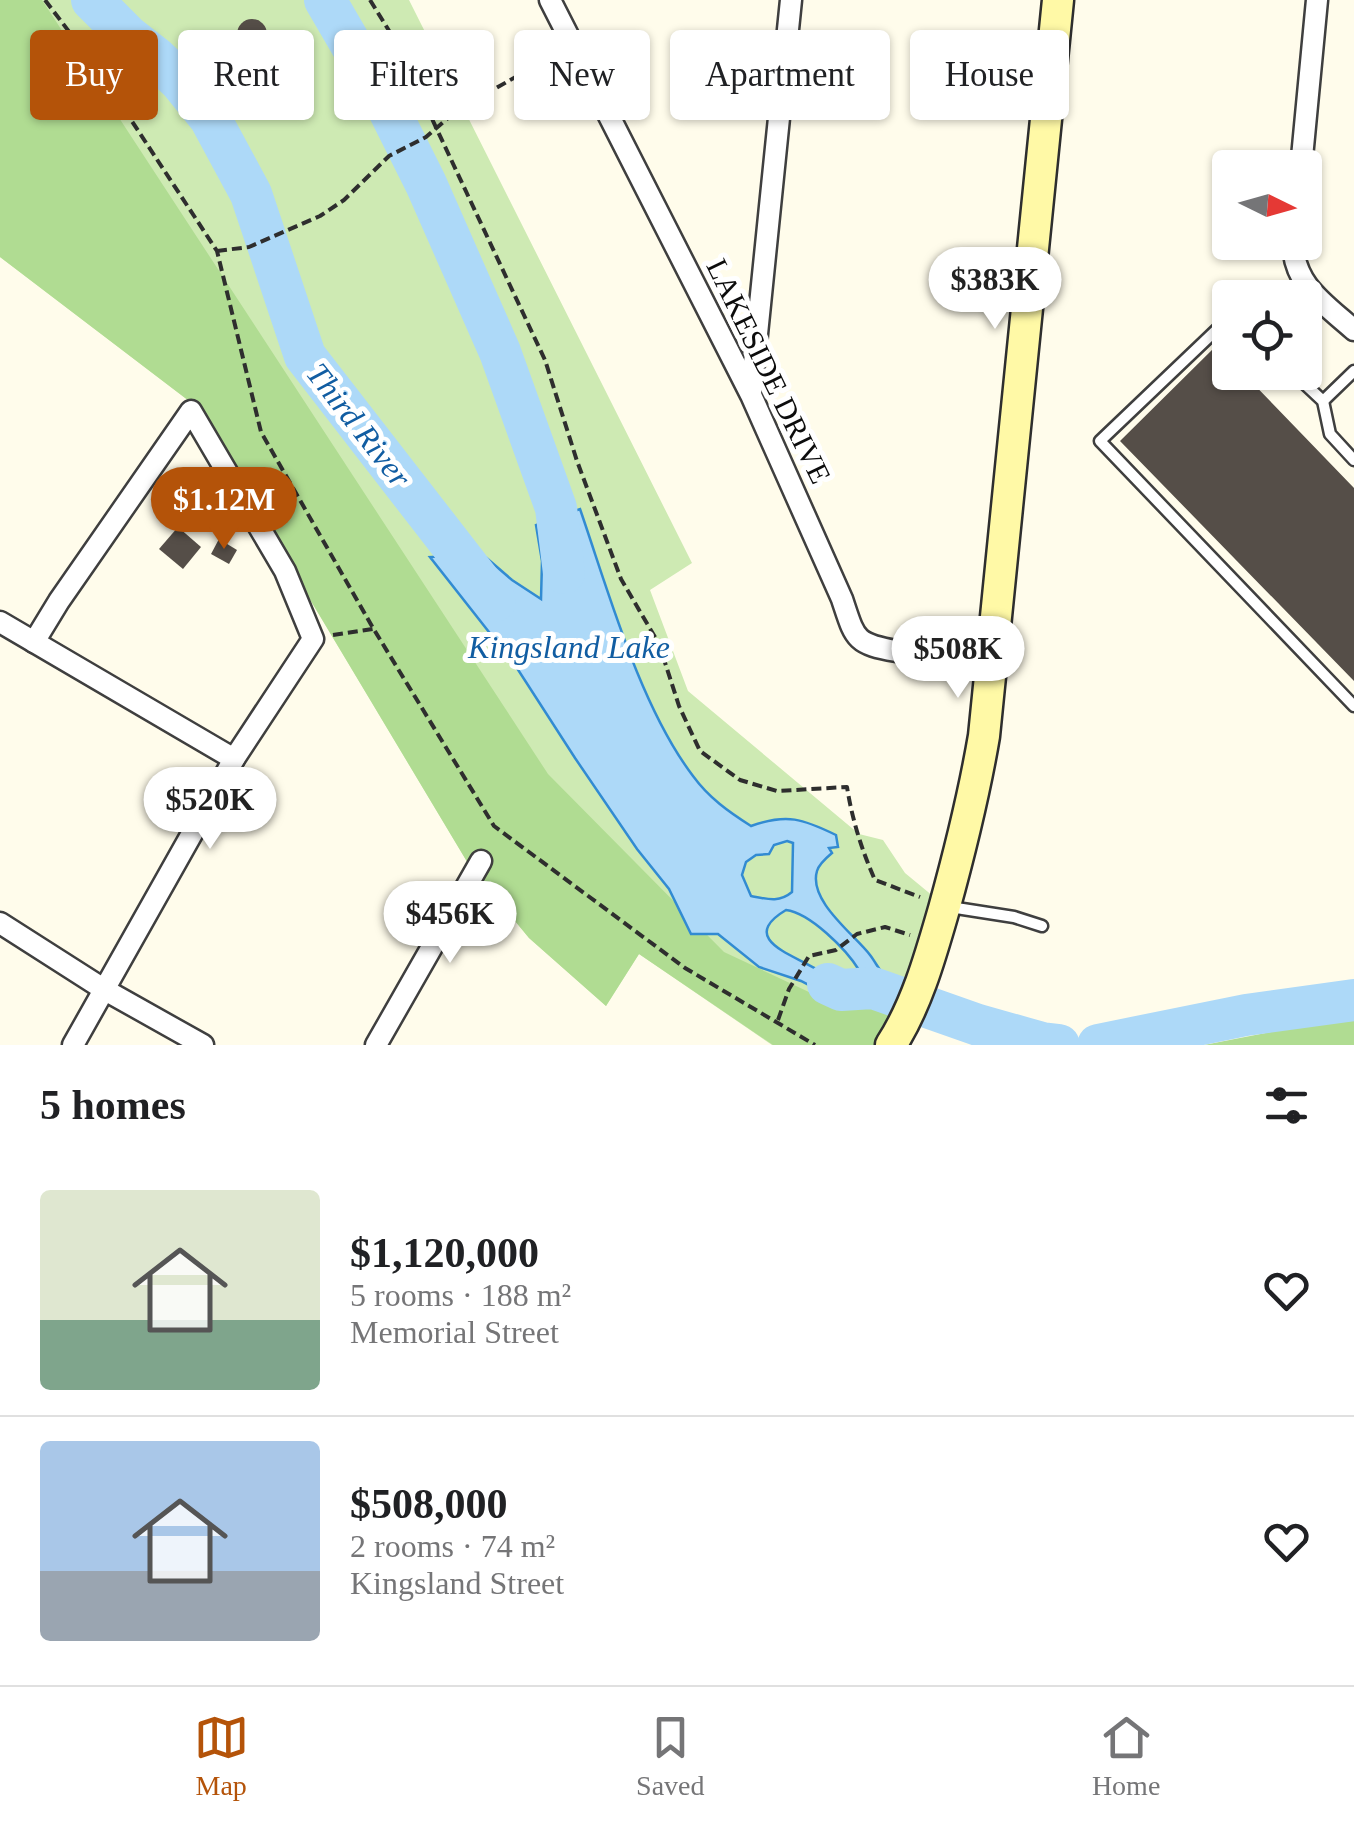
<!DOCTYPE html>
<meta charset="utf-8">
<style>
:root{--surface:#fff;--page:#f6f6f6;--text:#202124;--muted:#757577;--line:#e0e0e0;--accent:#b45309}
body{margin:0;font-family:"Times New Roman",serif;background:var(--page);color:var(--text);height:100vh;display:flex;flex-direction:column;font-size:38px;white-space:nowrap}
*{box-sizing:border-box;margin:0}
p{font-size:32px;color:var(--muted)}
.icon{flex:none;width:55px;height:55px;fill:none;stroke:currentColor;stroke-width:2;stroke-linecap:round;stroke-linejoin:round}
.map{position:relative;height:1045px;overflow:hidden}
.sheet{display:flex;flex-direction:column;background:var(--surface);flex:1}
.sheet>*{flex:none}
.banner{position:absolute;left:30px;top:30px;width:1295px;height:90px;display:flex;gap:20px}
.needle{width:65px;rotate:95deg}
.tools{position:absolute;left:1212px;top:150px;display:grid;gap:20px}
.tools a{display:grid;place-items:center;width:110px;height:110px;border-radius:10px;background:var(--surface);box-shadow:0 2px 8px #0004;font-size:50px}
.price{position:absolute;translate:-50% -85px;padding:0 22px;border-radius:35px;background:#fff;color:#222;font-size:32px;line-height:65px;filter:drop-shadow(0 2px 5px #0008)}
.price::after{content:'';position:absolute;left:50%;top:60px;width:30px;height:22px;margin-left:-15px;background:inherit;clip-path:polygon(0 0,100% 0,50% 100%)}
.price.active{background:var(--accent);color:#fff}
ul{padding:0;list-style:none}
li{display:flex;align-items:center;gap:30px;height:250px;padding:0 40px}
li+li{border-top:2px solid var(--line)}
li span{display:grid;place-items:center;flex:none;width:280px;height:200px;border-radius:10px;color:#555}
li>.icon{margin-inline-start:auto}
span .icon{width:120px;height:120px;fill:#fffc;stroke-width:1}
li b{font-size:42px}
h2{display:flex;justify-content:space-between;align-items:center;height:120px;padding:0 40px;font-size:42px}
.tag{padding:0 35px;border-radius:10px;background:var(--surface);box-shadow:0 2px 8px #0004;font-size:35px;line-height:90px}
.tag.active{background:var(--accent);color:#fff}
.tab-bar{display:flex;justify-content:space-around;align-items:center;height:140px;border-top:2px solid var(--line);background:var(--surface);font-size:28px;color:var(--muted)}
.tab-bar a{display:grid;justify-items:center;gap:5px}
.tab-bar .active{color:var(--accent)}
.map>svg:first-child{display:block}
.green{fill:#ceeab3}
.forest{fill:#b0dc92}
.water{fill:#add9f8;stroke:#328bd2;stroke-width:2.5;fill-rule:evenodd}
.lines{fill:none;stroke-linecap:round;stroke-linejoin:round}
.river{stroke:#add9f8;stroke-width:42}
.building{fill:#554e48}
.lane-casing{stroke:#3f3f3f;stroke-width:15}
.street-casing{stroke:#3f3f3f;stroke-width:25}
.secondary-casing{stroke:#2e2e2e;stroke-width:35}
.path{stroke:#2e2e2e;stroke-width:4;stroke-dasharray:10 5;stroke-linecap:butt}
.lane{stroke:#fff;stroke-width:10}
.street{stroke:#fff;stroke-width:20}
.secondary{stroke:#fff9a6;stroke-width:30}
.labels{text-anchor:middle;dominant-baseline:central;stroke-width:10;stroke-linejoin:round;paint-order:stroke}
.street-label{font-size:30px;fill:#0c0c0c;stroke:#fff}
.water-label{font-size:32px;font-style:italic;fill:#115da2;stroke:#fff}
</style>
<div class="map">
<svg width="1354" height="1045" viewBox="0 0 1354 1045">
<rect width="100%" height="100%" fill="#fffceb"/>
<!-- green -->
<path class="green" d="M0 0H409L692 563 650 590 688 691 859 834 883 840 905 873 945 906 918 988 894 980 869 1045H772L639 954 606 1006 529 938 469 865 193 404 0 257Z"/>
<!-- forest -->
<g class="forest">
<path d="M0 0H42L548 774 724 952 843 1008 878 1007 904 1022 891 1045H773L639 954 606 1006 529 938 469 865 193 404 0 257Z"/>
<path d="M1354 1016V1045H1204Z"/>
</g>
<!-- water -->
<path class="water" d="M580 509C609 593 640 706 693 776 709 798 729 812 751 826 787 813 803 819 836 835L838 847 829 848 832 853C826 858 819 864 817 871 808 901 855 935 870 955 877 964 880 973 889 980L878 1002 862 998 847 1002 826 994 801 981 759 967 718 934H691L669 889 637 849 575 758 515 665 430 557 482 554 512 580 541 599 542 561 536 525ZM787 841 793 843 792 892C779 903 767 899 751 896L742 875 746 862 756 855 769 854 774 845ZM786 910C810 913 846 949 859 970L858 975C850 979 851 980 843 979 830 977 816 969 805 963 780 950 744 935 786 910Z"/>
<g class="lines">
<!-- river -->
<g class="river">
<path d="M92 0 128 36 155 57 180 81 210 118 251 194 305 356 495 601"/>
<path d="M325 0 388 108 426 184 500 352 556 508 564 573"/>
<path d="M828 984 841 990 873 988 978 1025 1042 1043 1059 1045"/>
<path d="M1098 1045 1246 1015 1354 1000"/>
</g>
</g>
<!-- building -->
<g class="building">
<circle cx="252" cy="34" r="15"/>
<path d="M1216 346 1230 360V372H1242L1354 488V681L1120 441Z"/>
<path d="M185 469 213 497 187 524 159 495Z"/>
<path d="M178 527 201 547 183 569 159 549Z"/>
<path d="M219 539 237 550 229 564 211 554Z"/>
</g>
<g class="lines">
<!-- lane casing -->
<g class="lane-casing">
<g id="lane">
<path d="M1230 317 1100 441 1354 706"/>
<path d="M1292 372 1323 401 1330 434 1354 460"/>
<path d="M1323 401 1354 371"/>
<path d="M950 907 1014 917 1042 926"/>
</g>
</g>
<!-- street casing -->
<g class="street-casing">
<g id="street">
<path d="M550 0 751 395 842 599C855 638 854 644 896 651 941 625 956 645 991 672"/>
<path d="M1301 168 1317 0"/>
<path d="M1293 242C1293 285 1325 304 1354 330"/>
<path d="M751 393 791 0"/>
<path d="M0 622 234 759"/>
<path d="M34 642 59 601 191 411 285 571 313 639 234 759 73 1045"/>
<path d="M0 923 105 990 203 1045"/>
<path d="M376 1045 481 861"/>
</g>
</g>
<!-- secondary casing -->
<g class="secondary-casing">
<path id="secondary" d="M891 1045C917 1005 931 954 944 909 960 851 974 795 984 736L1058 0"/>
</g>
<!-- path -->
<g class="path">
<path d="M45 0 99 71 217 251 261 432 373 628 494 826 685 968 815 1045"/>
<path d="M370 0 396 42 545 360 577 461 621 579 659 644 679 706 700 751 740 780 777 791 847 787C852 819 862 851 875 880L920 897"/>
<path d="M217 251 249 247 320 216 344 200 389 156 426 137 456 111 526 71 558 66"/>
<path d="M333 635 373 629"/>
<path d="M778 1020 789 989 809 956 836 950 857 934 885 927 910 935"/>
</g>
<!-- lane -->
<use href="#lane" class="lane"/>
<!-- street -->
<use href="#street" class="street"/>
<!-- secondary -->
<use href="#secondary" class="secondary"/>
</g>
<g class="labels">
<!-- street labels -->
<g class="street-label">
<text transform="translate(769 371) rotate(64)">LAKESIDE DRIVE</text>
</g>
<!-- water labels -->
<g class="water-label">
<text transform="translate(359 425) rotate(52)">Third River</text>
<text x="569" y="647">Kingsland Lake</text>
</g>
</g>
</svg>
<div class="tools">
<a><svg class="needle" viewBox="-14 -14 28 28"><path d="M0-13l5 13h-10z" fill="#e53935"/><path d="M0 13l5-13h-10z" fill="#757577"/></svg></a>
<a><svg class="icon" aria-label="locate" viewBox="0 0 24 24"><circle cx="12" cy="12" r="6"/><path d="M12 2v4M12 18v4M2 12h4M18 12h4"/></svg></a>
</div>
<b class="price" style="left:995px;top:332px">$383K</b>
<b class="price active" style="left:224px;top:552px">$1.12M</b>
<b class="price" style="left:958px;top:701px">$508K</b>
<b class="price" style="left:210px;top:852px">$520K</b>
<b class="price" style="left:450px;top:966px">$456K</b>
<div class="banner">
<a class="tag active">Buy</a>
<a class="tag">Rent</a>
<a class="tag">Filters</a>
<a class="tag">New</a>
<a class="tag">Apartment</a>
<a class="tag">House</a>
</div>
</div>
<section class="sheet">
<h2>5 homes<svg class="icon" aria-label="filters" viewBox="0 0 24 24"><path d="M4 7h16M4 17h16"/><circle cx="9" cy="7" r="2"/><circle cx="15" cy="17" r="2"/></svg></h2>
<ul>
<li><span style="background:linear-gradient(#dfe7d0 65%,#7fa58c 0)"><svg class="icon" aria-label="home" viewBox="0 0 24 24"><path d="M3 11l9-7 9 7M6 9v11h12V9"/></svg></span><div><b>$1,120,000</b><p>5 rooms · 188 m²</p><p>Memorial Street</p></div><svg class="icon" aria-label="heart" viewBox="0 0 24 24"><path d="M12 20l-8-8c-3-5 5-10 8-4 3-6 11-1 8 4z"/></svg></li>
<li><span style="background:linear-gradient(#a9c7e8 65%,#9aa5b1 0)"><svg class="icon" aria-label="home" viewBox="0 0 24 24"><path d="M3 11l9-7 9 7M6 9v11h12V9"/></svg></span><div><b>$508,000</b><p>2 rooms · 74 m²</p><p>Kingsland Street</p></div><svg class="icon" aria-label="heart" viewBox="0 0 24 24"><path d="M12 20l-8-8c-3-5 5-10 8-4 3-6 11-1 8 4z"/></svg></li>
</ul>
</section>
<nav class="tab-bar">
<a class="active"><svg class="icon" aria-label="map" viewBox="0 0 24 24"><path d="M3 6l6-2 6 2 6-2v14l-6 2-6-2-6 2zM9 4v14M15 6v14"/></svg>Map</a>
<a><svg class="icon" aria-label="saved" viewBox="0 0 24 24"><path d="M7 4h10v16l-5-4-5 4z"/></svg>Saved</a>
<a><svg class="icon" aria-label="home" viewBox="0 0 24 24"><path d="M3 11l9-7 9 7M6 9v11h12V9"/></svg>Home</a>
</nav>
